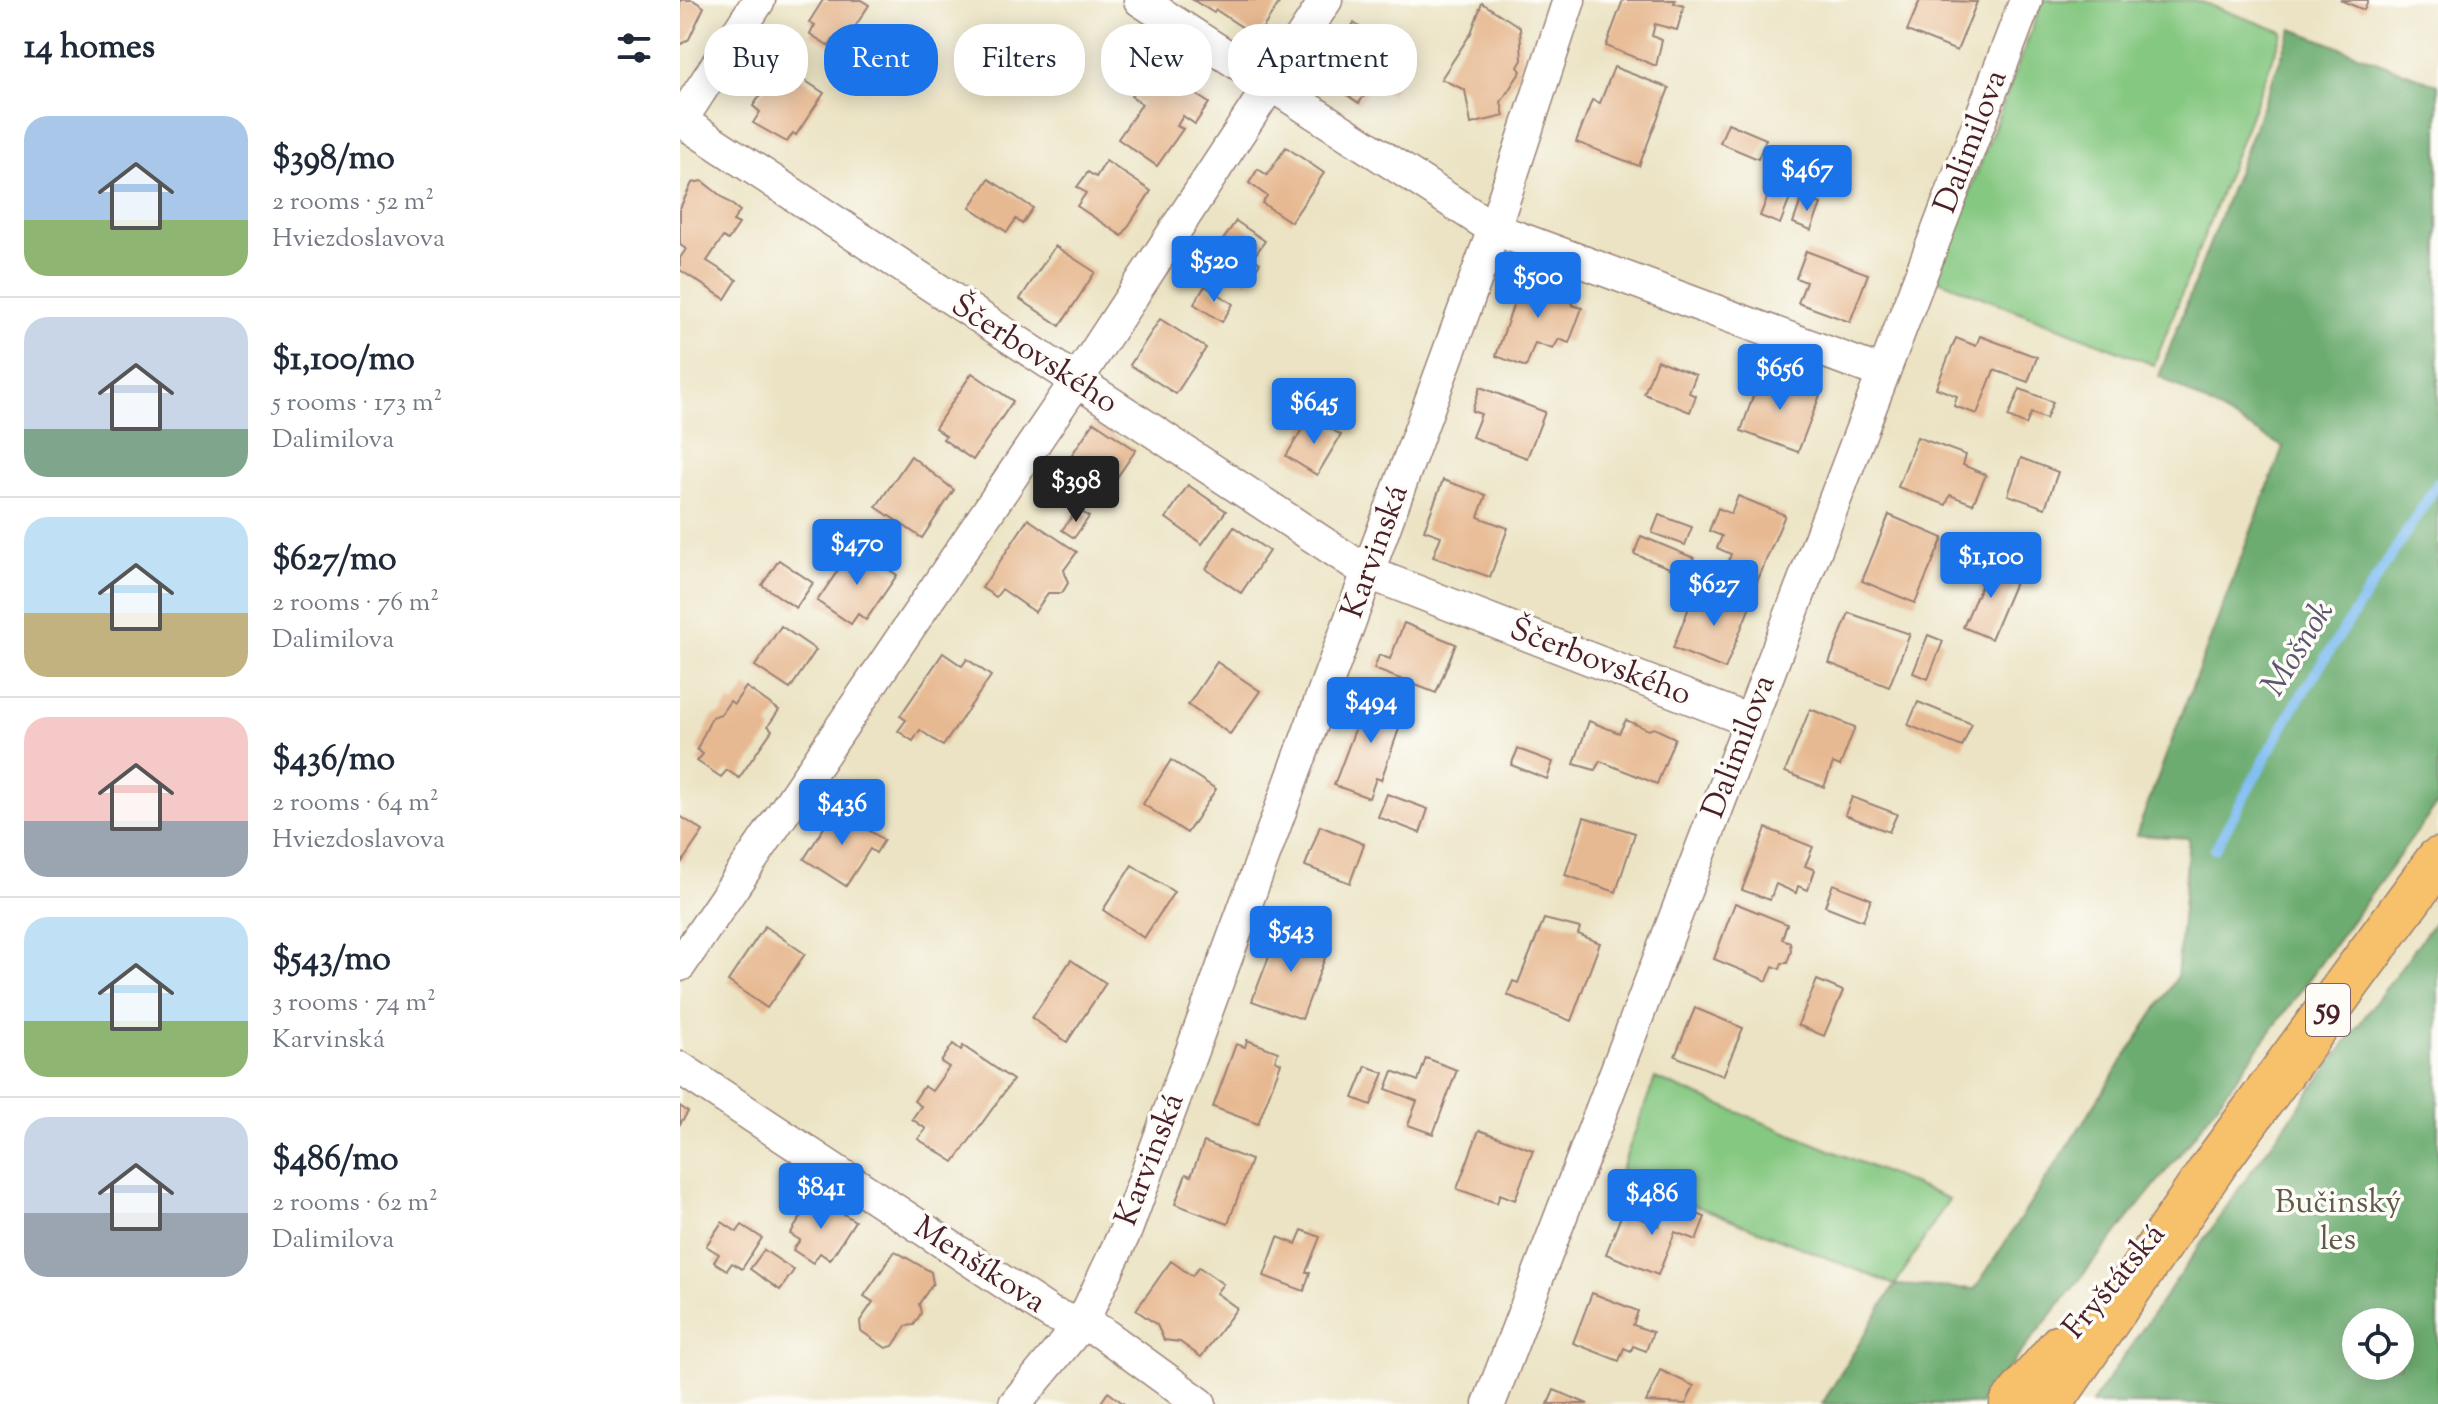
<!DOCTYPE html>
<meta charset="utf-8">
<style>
:root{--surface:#fff;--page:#f6f6f7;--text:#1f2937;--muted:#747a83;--line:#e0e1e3;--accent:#1a73e8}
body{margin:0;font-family:"Sorts Mill Goudy",serif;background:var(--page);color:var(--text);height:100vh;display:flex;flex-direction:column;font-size:30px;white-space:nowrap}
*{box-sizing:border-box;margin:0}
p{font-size:26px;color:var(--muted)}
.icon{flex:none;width:44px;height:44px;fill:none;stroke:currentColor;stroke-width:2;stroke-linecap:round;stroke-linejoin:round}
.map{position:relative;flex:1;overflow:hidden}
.details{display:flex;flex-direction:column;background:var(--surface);width:680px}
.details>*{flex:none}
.banner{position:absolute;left:24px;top:24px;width:760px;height:72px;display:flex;gap:16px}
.controls{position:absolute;left:1662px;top:1308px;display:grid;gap:16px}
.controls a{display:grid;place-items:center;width:72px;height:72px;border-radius:50%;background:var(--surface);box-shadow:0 4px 20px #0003;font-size:40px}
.price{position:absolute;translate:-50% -68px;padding:0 18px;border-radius:8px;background:var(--accent);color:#fff;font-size:26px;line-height:52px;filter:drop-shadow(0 2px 4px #0008)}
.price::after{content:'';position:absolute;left:50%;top:48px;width:24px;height:18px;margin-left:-12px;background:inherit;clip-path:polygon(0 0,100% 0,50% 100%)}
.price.selected{background:#222;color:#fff}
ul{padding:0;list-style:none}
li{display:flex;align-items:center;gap:24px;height:200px;padding:0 24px}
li+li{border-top:2px solid var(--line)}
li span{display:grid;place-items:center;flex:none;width:224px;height:160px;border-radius:24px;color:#555}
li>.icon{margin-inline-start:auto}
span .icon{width:96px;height:96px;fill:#fffc;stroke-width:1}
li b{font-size:34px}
h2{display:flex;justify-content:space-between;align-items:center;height:96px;padding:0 24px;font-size:34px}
.pill{padding:0 28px;border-radius:32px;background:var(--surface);box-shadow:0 4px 20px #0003;font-size:28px;line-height:72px}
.pill.selected{background:var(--accent);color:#fff}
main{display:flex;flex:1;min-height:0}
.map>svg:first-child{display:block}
.green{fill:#85c881;stroke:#687456;stroke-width:2}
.forest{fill:#6cac6f;stroke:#5b664d;stroke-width:2;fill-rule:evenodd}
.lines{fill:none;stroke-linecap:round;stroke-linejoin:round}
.stream{stroke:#80bdf3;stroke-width:10}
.building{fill:#e7b992}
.minor-casing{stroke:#9a8177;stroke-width:35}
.primary-casing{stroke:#9a8177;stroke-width:47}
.minor{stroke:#fff;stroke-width:32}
.primary{stroke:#f7c06b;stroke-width:44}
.labels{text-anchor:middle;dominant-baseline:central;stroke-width:7;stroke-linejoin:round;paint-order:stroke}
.shield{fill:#fdfcf7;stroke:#806168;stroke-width:2}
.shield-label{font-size:30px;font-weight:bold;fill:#4a1f2b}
.street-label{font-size:32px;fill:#4a1f2b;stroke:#fdfcf7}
.park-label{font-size:32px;fill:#5f5a49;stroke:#fdfcf7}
.water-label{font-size:34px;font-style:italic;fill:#5d5671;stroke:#fdfcf7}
</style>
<main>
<section class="details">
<h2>14 homes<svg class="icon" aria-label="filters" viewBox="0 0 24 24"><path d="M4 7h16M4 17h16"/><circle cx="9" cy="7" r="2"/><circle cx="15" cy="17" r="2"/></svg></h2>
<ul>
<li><span style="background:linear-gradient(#a9c7e8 65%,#8fb573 0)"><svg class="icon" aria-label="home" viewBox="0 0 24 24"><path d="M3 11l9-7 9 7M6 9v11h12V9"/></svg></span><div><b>$398/mo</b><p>2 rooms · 52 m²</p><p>Hviezdoslavova</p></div></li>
<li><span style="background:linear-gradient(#c9d6e8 70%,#7fa58c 0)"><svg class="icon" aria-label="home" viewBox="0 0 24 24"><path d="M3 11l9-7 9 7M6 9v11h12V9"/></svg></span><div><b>$1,100/mo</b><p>5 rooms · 173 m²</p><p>Dalimilova</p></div></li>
<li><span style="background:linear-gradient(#bfe0f5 60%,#c2b280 0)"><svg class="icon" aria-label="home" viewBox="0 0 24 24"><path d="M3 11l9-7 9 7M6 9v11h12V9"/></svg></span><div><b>$627/mo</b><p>2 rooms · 76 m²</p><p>Dalimilova</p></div></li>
<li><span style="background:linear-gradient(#f6c9c9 65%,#9aa5b1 0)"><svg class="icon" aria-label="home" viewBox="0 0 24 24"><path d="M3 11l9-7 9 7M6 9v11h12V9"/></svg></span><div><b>$436/mo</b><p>2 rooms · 64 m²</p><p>Hviezdoslavova</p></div></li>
<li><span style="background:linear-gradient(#bfe0f5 65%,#8fb573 0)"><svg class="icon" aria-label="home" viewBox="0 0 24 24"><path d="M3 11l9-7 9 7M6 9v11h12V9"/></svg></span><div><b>$543/mo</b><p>3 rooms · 74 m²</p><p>Karvinská</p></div></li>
<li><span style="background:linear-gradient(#c9d6e8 60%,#9aa5b1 0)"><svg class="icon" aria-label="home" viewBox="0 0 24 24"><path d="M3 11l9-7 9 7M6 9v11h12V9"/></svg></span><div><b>$486/mo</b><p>2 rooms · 62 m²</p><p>Dalimilova</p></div></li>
</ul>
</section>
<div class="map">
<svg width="1758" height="1404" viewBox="0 0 1758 1404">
<rect width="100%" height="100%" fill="#fdfcf7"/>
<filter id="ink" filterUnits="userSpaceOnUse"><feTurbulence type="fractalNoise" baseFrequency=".0125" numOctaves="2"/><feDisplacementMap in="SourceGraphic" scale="16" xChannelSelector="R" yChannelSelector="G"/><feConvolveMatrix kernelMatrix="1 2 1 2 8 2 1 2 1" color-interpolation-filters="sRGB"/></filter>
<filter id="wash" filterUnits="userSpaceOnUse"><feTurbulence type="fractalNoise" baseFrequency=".006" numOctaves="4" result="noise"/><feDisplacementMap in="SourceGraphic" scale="32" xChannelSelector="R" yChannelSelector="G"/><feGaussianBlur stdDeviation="1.8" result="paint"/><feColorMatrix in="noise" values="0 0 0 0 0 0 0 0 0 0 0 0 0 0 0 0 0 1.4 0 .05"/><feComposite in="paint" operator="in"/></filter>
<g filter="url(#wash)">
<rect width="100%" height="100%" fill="#ebe3c3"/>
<!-- green -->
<g class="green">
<path d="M1363 0H1516L1603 32 1474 365 1256 279Z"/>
<path d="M975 1078 1269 1199 1215 1285 939 1175Z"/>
</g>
<!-- forest -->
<g class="forest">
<path d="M1612 29 1758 85V803L1511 1140 1300 1404H1142L1215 1285 1295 1289 1497 977 1509 838 1456 835 1603 447 1479 376Z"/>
<path d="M1758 917V1404H1411L1565 1180ZM1720 1322V1366H1676V1322Z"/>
</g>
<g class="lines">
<!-- stream -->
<path class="stream" d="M1535 849 1615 705 1758 483"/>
</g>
<g id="blocks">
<!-- building -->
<g class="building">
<path d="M0 0H13L24 7 9 39 0 45Z"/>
<path d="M143 0H181L189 5 164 44 154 38 149 46 130 34 135 25 129 22Z"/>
<path d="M513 0H601L577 37 536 10 534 13Z"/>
<path d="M943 0H995L994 3 1004 6 997 30 975 24 972 36 982 40 976 66 926 46Z"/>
<path d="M1240 0 1297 2 1277 51 1227 31Z"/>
<path d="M1660 0H1688L1684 10Z"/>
<path d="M802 3 840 27 842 60 838 67 841 71 821 102 824 116 791 124 785 90 761 79 791 33Z"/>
<path d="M674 23 686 32 690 27 735 58 710 94 693 83 679 103 639 76Z"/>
<path d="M374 47 390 58 379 76 362 65Z"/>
<path d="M101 65 144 93 116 135 113 133 107 142 73 123 80 112 73 106Z"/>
<path d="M934 67 989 88 959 166 896 142 912 100 920 103Z"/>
<path d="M475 68 529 103 515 124 503 116 497 126 503 129 477 166 438 139 462 104 451 96 459 85 462 88Z"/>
<path d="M1048 123 1086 139 1078 159 1040 143Z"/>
<path d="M606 147 644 173 611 222 582 203 587 196 569 183 578 169 587 175Z"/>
<path d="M426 161 471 191 442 236 397 206 406 193 397 187 408 172 416 177Z"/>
<path d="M309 179 353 208 342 224 336 219 327 232 290 207Z"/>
<path d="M22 181 60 211 53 221 59 224 48 240 43 237 27 261 57 280 45 299 0 270V258L6 249 0 245V208L12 183Z"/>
<path d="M1092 185 1112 193 1100 224 1080 216Z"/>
<path d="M1122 197 1141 204 1131 230 1113 223Z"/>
<path d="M556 221 585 241 573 258 580 263 567 281 531 257Z"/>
<path d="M375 246 415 272 380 326 340 299Z"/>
<path d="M1126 251 1188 274 1170 322 1118 303 1126 282 1116 278Z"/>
<path d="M854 274 863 282 894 293 892 305 902 308 889 343 879 339 873 349 855 343 846 367 816 356 843 276Z"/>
<path d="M525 286 553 304 542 322 514 304Z"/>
<path d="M480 319 526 348 496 394 450 365Z"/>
<path d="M1300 336 1357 357 1348 382 1314 370 1297 414 1274 406 1277 396 1256 388 1276 338 1296 346Z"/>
<path d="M977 360 1016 375 1009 393 1016 396 1010 412 964 394Z"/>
<path d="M1082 370 1140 395 1118 452 1061 431Z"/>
<path d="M292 373 333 401 293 460 263 439 266 436 255 428Z"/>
<path d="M800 387 865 412 847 458 792 437 801 414 792 411Z"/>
<path d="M1340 389 1373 402 1366 419 1351 413 1346 425 1328 417Z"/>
<path d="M630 416 661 435 637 475 606 456Z"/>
<path d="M414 422 456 450 419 503 409 496 404 504 383 490 389 482 378 475Z"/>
<path d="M1237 437 1286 455 1283 465 1306 475 1293 504 1270 495 1266 505 1218 487Z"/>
<path d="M231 456 274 490 242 538 196 507Z"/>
<path d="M1341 458 1378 472 1365 508 1328 495Z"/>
<path d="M763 480 806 495 798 517 828 528 810 577 753 557 761 536 744 530Z"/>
<path d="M508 485 546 511 522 544 486 518Z"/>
<path d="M1058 496 1105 515 1077 582 1045 570 1051 554 1037 548 1042 536 1029 531 1038 508 1051 514Z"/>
<path d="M398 509 409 517 394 538 382 530Z"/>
<path d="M979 515 1012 527 1005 545 972 533Z"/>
<path d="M1209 515 1263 538 1235 603 1182 581Z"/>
<path d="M348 519 397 552 384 570 388 583 382 593H368L355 612 322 589 316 597 302 588Z"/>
<path d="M554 527 589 551 561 593 526 569Z"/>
<path d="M961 536 1014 558 1007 575 954 554Z"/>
<path d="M174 547 217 575 186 620 178 614 171 624 137 601Z"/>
<path d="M99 560 133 583 116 608 82 585Z"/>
<path d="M1312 561 1339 573 1311 639 1283 627Z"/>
<path d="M1043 587 1073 599 1045 669 993 648 1012 600 1035 609Z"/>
<path d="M1169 613 1230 634 1209 687 1149 663Z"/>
<path d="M724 623 776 644 756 693 694 669 699 655 710 659Z"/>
<path d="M101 626 136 650 110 689 75 666Z"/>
<path d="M1248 635 1263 641 1248 679 1233 673Z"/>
<path d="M263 653 282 666 287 659 311 676 263 746 240 730 233 741 218 731 226 720 220 716Z"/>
<path d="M537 662 580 691 550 734 508 705Z"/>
<path d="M66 687 99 710 88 726 92 730 59 778 47 770 41 777 17 761 23 754 17 749 32 717 41 714 50 701 54 704Z"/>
<path d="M690 690 724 702 717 721 721 723 701 780 696 778 689 798 654 785Z"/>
<path d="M1238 702 1292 724 1282 747 1228 725Z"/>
<path d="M1130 709 1175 727 1160 766 1153 763 1144 787 1105 772Z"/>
<path d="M946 720 968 730 974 728 995 738 977 784 920 761 915 770 894 764 909 721 939 733Z"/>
<path d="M838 749 873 762 867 779 831 765Z"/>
<path d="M491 760 536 789 507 833 463 804Z"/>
<path d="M707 794 748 809 740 833 698 817Z"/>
<path d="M1172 797 1217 814 1209 832 1165 815Z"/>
<path d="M156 809 204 840 196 853 190 849 166 886 124 859Z"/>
<path d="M0 816 23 831 0 865Z"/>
<path d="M904 817 955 833 936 892 885 875Z"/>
<path d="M640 826 684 844 670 883 625 866Z"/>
<path d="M1086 828 1133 847 1125 866 1135 870 1128 890 1118 886 1116 893 1096 884 1090 900 1062 890Z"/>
<path d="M452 865 494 892 464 938 423 910Z"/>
<path d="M1153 884 1191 899 1183 921 1145 906Z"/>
<path d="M1055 903 1107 924 1102 939 1110 942 1111 951 1107 963H1102L1100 969 1093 966 1087 981 1034 959Z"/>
<path d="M864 919 900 928 898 934 920 943 891 1021 827 995 833 981 838 983Z"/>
<path d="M85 926 125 954 87 1008 48 981Z"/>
<path d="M600 928 649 947 622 1019 572 1001Z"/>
<path d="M391 960 426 983 387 1042 352 1018Z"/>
<path d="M1137 980 1163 991 1144 1036 1118 1025Z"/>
<path d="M1015 1008 1063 1028 1043 1076 995 1056Z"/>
<path d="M567 1040 598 1052 595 1060 601 1063 578 1124 533 1107 556 1044 565 1047Z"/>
<path d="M273 1044 281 1050 283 1046 333 1080 274 1162 238 1139 246 1129 232 1119 241 1106 234 1101 244 1086 252 1091 269 1067 261 1062Z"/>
<path d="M746 1058 777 1070 753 1134 728 1125 737 1101 706 1089 713 1071 738 1081Z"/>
<path d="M686 1066 704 1073 691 1105 673 1098Z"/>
<path d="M0 1106 8 1112 0 1124Z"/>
<path d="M799 1130 853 1150 835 1200 820 1194 817 1203 777 1189Z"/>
<path d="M524 1142 571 1160 548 1224 495 1204 506 1174 511 1176Z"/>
<path d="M135 1196 175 1221 150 1260 140 1253 133 1263 113 1250 120 1240 110 1234Z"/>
<path d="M988 1203 1025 1217 1016 1240 995 1232 978 1275 926 1254 943 1211 979 1226Z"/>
<path d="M42 1222 57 1232 62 1225 82 1238 62 1269 52 1263 47 1270 34 1262 39 1254 26 1246Z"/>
<path d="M622 1230 640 1237 626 1272H630L624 1291 584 1276 598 1237 616 1244Z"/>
<path d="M84 1250 114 1270 100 1290 70 1269Z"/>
<path d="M215 1251 251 1272 253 1283 239 1304 241 1313 234 1325 226 1326 213 1346 206 1348 181 1331 180 1321 193 1302 184 1296Z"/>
<path d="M491 1261 512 1276 519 1267 543 1284 536 1293 557 1308 521 1357 500 1342 484 1340 477 1325 456 1310Z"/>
<path d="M912 1293 958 1311 953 1325 973 1332 966 1351 953 1346 951 1351 944 1348 939 1361 893 1343Z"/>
<path d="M980 1370 1014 1386 1006 1404 966 1402Z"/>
<path d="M874 1390 908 1404H868Z"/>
<path d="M428 1392 444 1404H420Z"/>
</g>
</g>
</g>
<g filter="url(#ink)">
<use href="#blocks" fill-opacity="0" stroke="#9a8177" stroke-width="2"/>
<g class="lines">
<!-- minor casing -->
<g class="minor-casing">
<g id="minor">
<path d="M460 0 814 229 1203 373"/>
<path d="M0 120 689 573 1070 721"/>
<path d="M0 122 79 0"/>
<path d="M0 965 395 383 646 0"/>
<path d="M0 1068 372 1314 421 1332 520 1404"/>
<path d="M335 1404 402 1323 446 1230 814 229 889 0"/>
<path d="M809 1404 1346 0"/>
</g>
</g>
<!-- primary casing -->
<g class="primary-casing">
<g id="primary">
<path d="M1332 1404 1381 1346"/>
<path d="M1370 1404 1537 1161 1758 860"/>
</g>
</g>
<!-- minor -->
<use href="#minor" class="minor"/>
<!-- primary -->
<use href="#primary" class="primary"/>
</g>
</g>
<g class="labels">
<!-- shield labels -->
<rect class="shield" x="1626" y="984" width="44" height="52" rx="6"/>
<g class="shield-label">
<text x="1648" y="1010">59</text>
</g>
<!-- street labels -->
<g class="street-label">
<text transform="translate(1292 142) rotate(-69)">Dalimilova</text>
<text transform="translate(354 355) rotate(33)">Ščerbovského</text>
<text transform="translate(696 552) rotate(-70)">Karvinská</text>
<text transform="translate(920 663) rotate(21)">Ščerbovského</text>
<text transform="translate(1060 747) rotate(-69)">Dalimilova</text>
<text transform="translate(471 1160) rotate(-69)">Karvinská</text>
<text transform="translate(299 1266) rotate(33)">Menšíkova</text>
<text transform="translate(1435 1282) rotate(-50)">Fryštátská</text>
</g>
<!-- park labels -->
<g class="park-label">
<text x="1658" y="1204">Bučinský<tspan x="1658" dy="37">les</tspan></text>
</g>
<!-- water labels -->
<g class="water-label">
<text transform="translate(1619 649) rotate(-58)">Mošnok</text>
</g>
</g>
</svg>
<div class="controls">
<a><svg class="icon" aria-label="locate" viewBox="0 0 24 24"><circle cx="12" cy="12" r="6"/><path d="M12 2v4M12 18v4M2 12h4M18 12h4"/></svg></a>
</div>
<b class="price" style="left:1127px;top:213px">$467</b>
<b class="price" style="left:534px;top:304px">$520</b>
<b class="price" style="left:858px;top:320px">$500</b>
<b class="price" style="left:1100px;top:412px">$656</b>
<b class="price" style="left:634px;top:446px">$645</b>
<b class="price selected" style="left:396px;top:524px">$398</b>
<b class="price" style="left:177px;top:587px">$470</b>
<b class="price" style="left:1311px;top:600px">$1,100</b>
<b class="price" style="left:1034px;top:628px">$627</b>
<b class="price" style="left:691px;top:745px">$494</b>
<b class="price" style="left:162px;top:847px">$436</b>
<b class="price" style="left:611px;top:974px">$543</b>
<b class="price" style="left:141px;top:1231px">$841</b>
<b class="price" style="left:972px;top:1237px">$486</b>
<div class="banner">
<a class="pill">Buy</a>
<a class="pill selected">Rent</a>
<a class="pill">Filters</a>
<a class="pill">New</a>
<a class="pill">Apartment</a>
</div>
</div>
</main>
